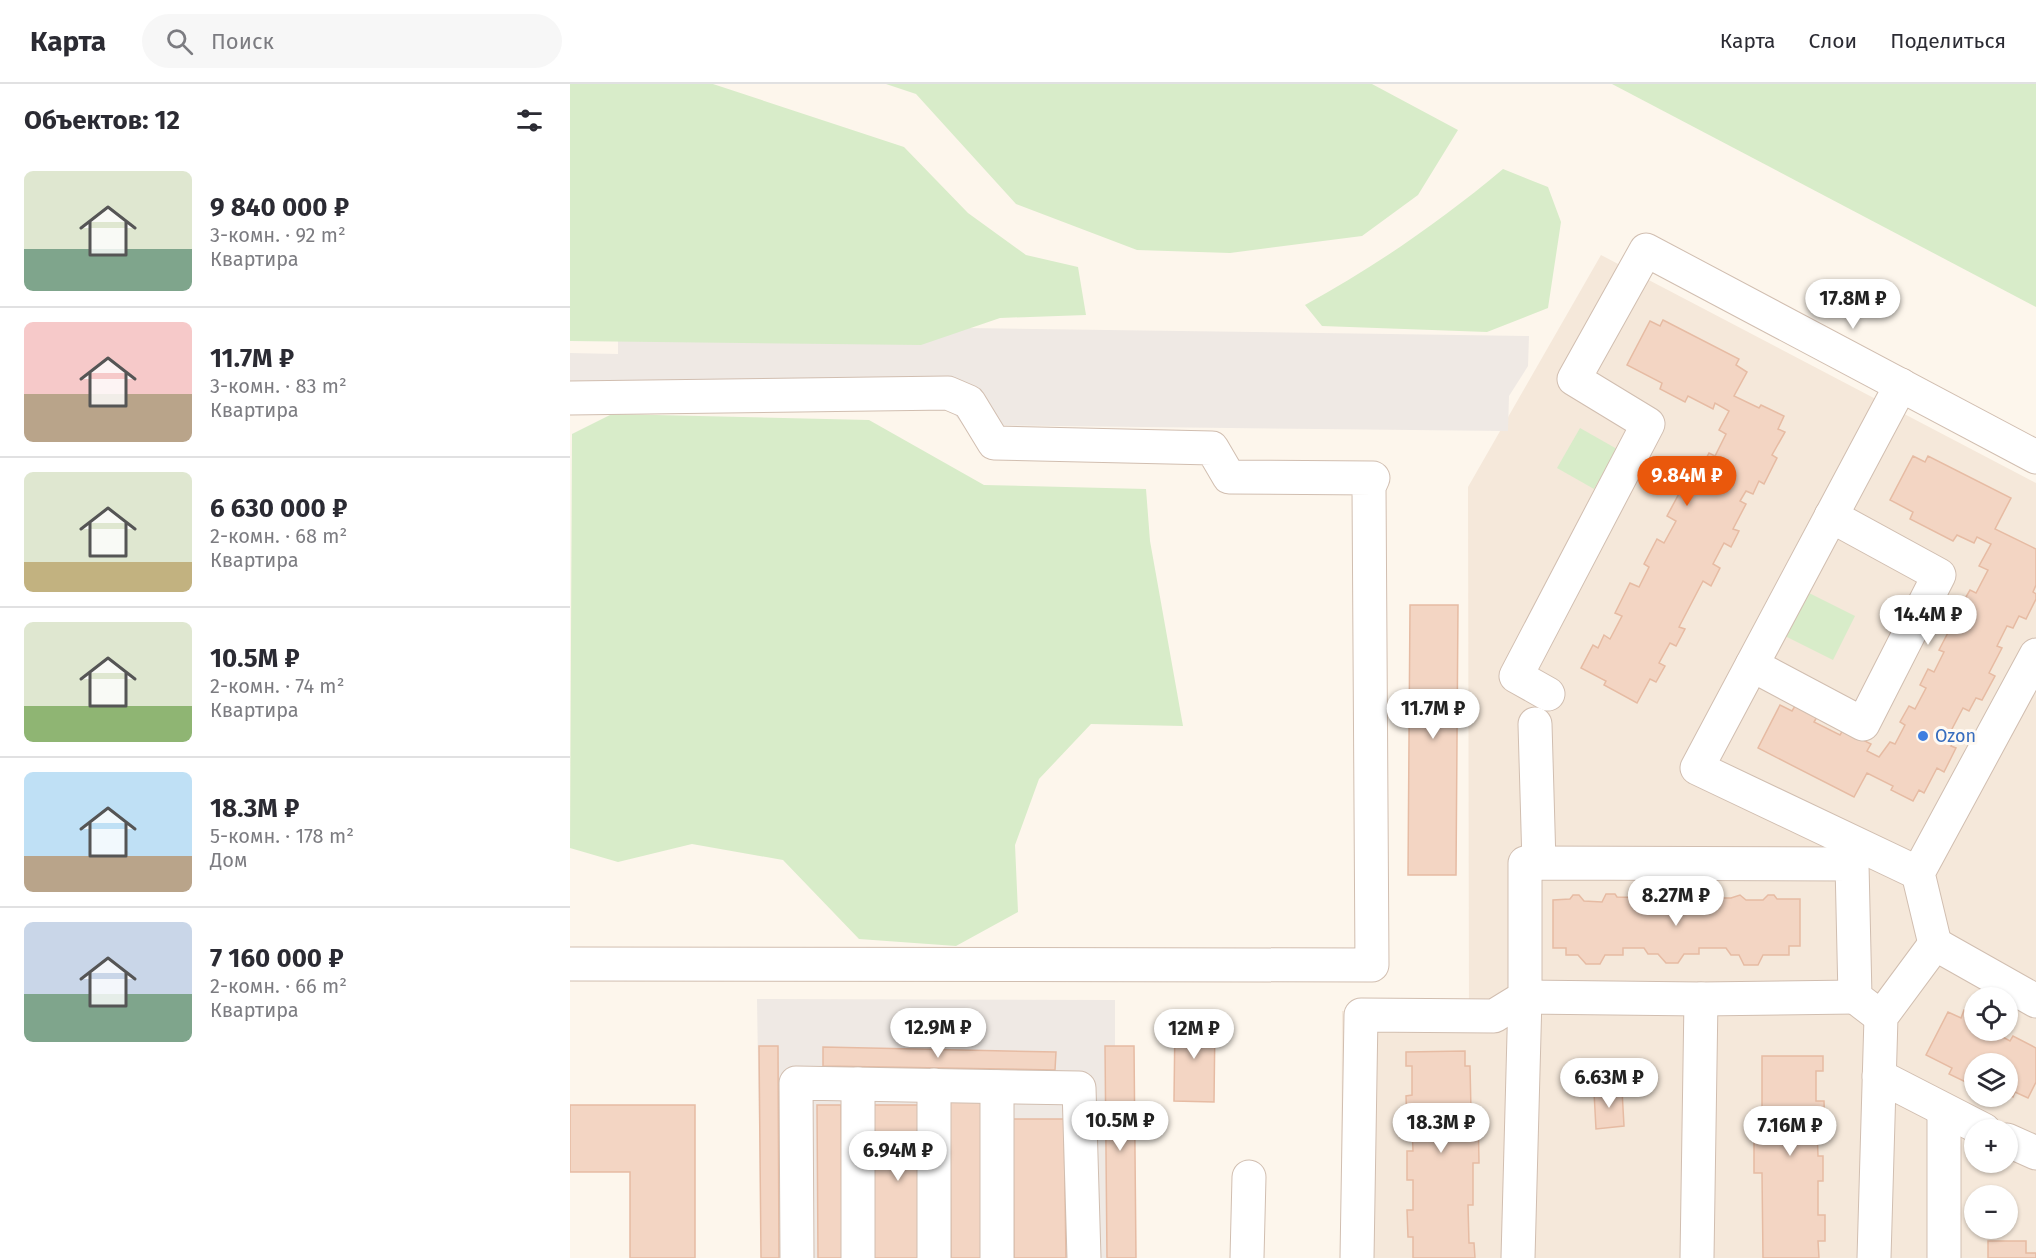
<!DOCTYPE html>
<html lang="ru">
<meta charset="utf-8">
<style>
:root{--surface:#fff;--page:#f7f7f7;--text:#2b2b33;--muted:#7c7c81;--line:#e1e1e2;--accent:#ea580c}
body{margin:0;font-family:"Fira Sans",sans-serif;background:var(--page);color:var(--text);height:100vh;display:flex;flex-direction:column;font-size:22px;white-space:nowrap}
*{box-sizing:border-box;margin:0}
p{font-size:20px;color:var(--muted)}
.icon{flex:none;width:33px;height:33px;fill:none;stroke:currentColor;stroke-width:2;stroke-linecap:round;stroke-linejoin:round}
.map{position:relative;flex:1;overflow:hidden}
.panel{display:flex;flex-direction:column;background:var(--surface);width:570px}
.panel>*{flex:none}
.controls{position:absolute;left:1394px;top:903px;display:grid;gap:12px}
.controls a{display:grid;place-items:center;width:54px;height:54px;border-radius:50%;background:var(--surface);box-shadow:0 2px 4px #0004;font-size:30px}
.price{position:absolute;translate:-50% -51px;padding:0 14px;border-radius:21px;background:#fff;color:#222;font-size:20px;line-height:39px;filter:drop-shadow(0 2px 3px #0008)}
.price::after{content:'';position:absolute;left:50%;top:36px;width:18px;height:14px;margin-left:-9px;background:inherit;clip-path:polygon(0 0,100% 0,50% 100%)}
.price.active{background:var(--accent);color:#fff}
ul{padding:0;list-style:none}
li{display:flex;align-items:center;gap:18px;height:150px;padding:0 24px}
li+li{border-top:2px solid var(--line)}
li span{display:grid;place-items:center;flex:none;width:168px;height:120px;border-radius:9px;color:#555}
li>.icon{margin-inline-start:auto}
span .icon{width:72px;height:72px;fill:#fffc;stroke-width:1}
li b{font-size:26px}
h2{display:flex;justify-content:space-between;align-items:center;height:72px;padding:0 24px;font-size:26px}
header{display:flex;align-items:center;gap:36px;box-sizing:border-box;height:84px;padding:0 30px;background:var(--surface);border-bottom:2px solid var(--line)}
header strong{font-size:28px}
nav{display:flex;gap:33px;margin-inline-start:auto;font-size:21px}
.search{width:420px;height:54px;background:var(--page);display:flex;align-items:center;gap:15px;box-sizing:border-box;padding:0 21px;border-radius:33px;color:var(--muted);font-size:22px}
main{display:flex;flex:1;min-height:0}
.map>svg:first-child{display:block}
.residential{fill:#f5e8da;fill-rule:evenodd}
.industrial{fill:#efe9e4}
.green{fill:#d8ecc9}
.building{fill:#f3d5c3;stroke:#e6bba3;stroke-width:1.5}
.lines{fill:none;stroke-linecap:round;stroke-linejoin:round}
.minor-casing{stroke:#d1beb0;stroke-width:35}
.minor{stroke:#fff;stroke-width:33}
.shop-dot{fill:#3f7fe0;stroke:#fffaf3;stroke-width:2}
.labels{text-anchor:middle;dominant-baseline:central;stroke-width:6;stroke-linejoin:round;paint-order:stroke}
.shop-label{font-size:18px;fill:#366cbe;stroke:#fffaf3;text-anchor:start}
</style>
<header>
<strong>Карта</strong>
<div class="search"><svg class="icon" aria-label="search" viewBox="0 0 24 24"><circle cx="10" cy="10" r="6"/><path d="M15 15l6 6"/></svg>Поиск</div>
<nav><a>Карта</a><a>Слои</a><a>Поделиться</a></nav>
</header>
<main>
<section class="panel">
<h2>Объектов: 12<svg class="icon" aria-label="filters" viewBox="0 0 24 24"><path d="M4 7h16M4 17h16"/><circle cx="9" cy="7" r="2"/><circle cx="15" cy="17" r="2"/></svg></h2>
<ul>
<li><span style="background:linear-gradient(#dfe7d0 65%,#7fa58c 0)"><svg class="icon" aria-label="home" viewBox="0 0 24 24"><path d="M3 11l9-7 9 7M6 9v11h12V9"/></svg></span><div><b>9 840 000 ₽</b><p>3-комн. · 92 m²</p><p>Квартира</p></div></li>
<li><span style="background:linear-gradient(#f6c9c9 60%,#b9a48a 0)"><svg class="icon" aria-label="home" viewBox="0 0 24 24"><path d="M3 11l9-7 9 7M6 9v11h12V9"/></svg></span><div><b>11.7M ₽</b><p>3-комн. · 83 m²</p><p>Квартира</p></div></li>
<li><span style="background:linear-gradient(#dfe7d0 75%,#c2b280 0)"><svg class="icon" aria-label="home" viewBox="0 0 24 24"><path d="M3 11l9-7 9 7M6 9v11h12V9"/></svg></span><div><b>6 630 000 ₽</b><p>2-комн. · 68 m²</p><p>Квартира</p></div></li>
<li><span style="background:linear-gradient(#dfe7d0 70%,#8fb573 0)"><svg class="icon" aria-label="home" viewBox="0 0 24 24"><path d="M3 11l9-7 9 7M6 9v11h12V9"/></svg></span><div><b>10.5M ₽</b><p>2-комн. · 74 m²</p><p>Квартира</p></div></li>
<li><span style="background:linear-gradient(#bfe0f5 70%,#b9a48a 0)"><svg class="icon" aria-label="home" viewBox="0 0 24 24"><path d="M3 11l9-7 9 7M6 9v11h12V9"/></svg></span><div><b>18.3M ₽</b><p>5-комн. · 178 m²</p><p>Дом</p></div></li>
<li><span style="background:linear-gradient(#c9d6e8 60%,#7fa58c 0)"><svg class="icon" aria-label="home" viewBox="0 0 24 24"><path d="M3 11l9-7 9 7M6 9v11h12V9"/></svg></span><div><b>7 160 000 ₽</b><p>2-комн. · 66 m²</p><p>Квартира</p></div></li>
</ul>
</section>
<div class="map">
<svg width="1466" height="1174" viewBox="0 0 1466 1174">
<rect width="100%" height="100%" fill="#fdf6ec"/>
<!-- residential -->
<path class="residential" d="M1031 171 1466 399V1174H771L772 927 899 928 898 403ZM1404 914H1437V946H1404ZM1404 980H1437V1012H1404ZM1404 1046H1437V1078H1404ZM1404 1112H1437V1144H1404Z"/>
<!-- industrial -->
<g class="industrial">
<path d="M48 239 959 252 958 282 939 312 938 347 393 341 382 327 0 322V269L48 270Z"/>
<path d="M187 915 545 916V962H564L566 1174H191Z"/>
</g>
<!-- green -->
<g class="green">
<path d="M0 0H143L334 63 398 129 456 171 508 183 516 231 430 234 351 261 0 257Z"/>
<path d="M316 0H802L888 46 848 111 792 152 660 169 567 166 446 120 346 10Z"/>
<path d="M1042 0H1466V223Z"/>
<path d="M933 85 978 103 991 138 978 224 917 248 752 242 735 221C806 182 871 137 933 85Z"/>
<path d="M42 330 299 336 414 401 576 405 580 457 613 642 521 640 469 695 445 761 448 828 386 862 289 855 213 776 122 760 48 778 0 764 2 350Z"/>
<path d="M1010 344 1047 365 1024 405 987 384Z"/>
<path d="M1235 507 1285 532 1263 576 1213 551Z"/>
</g>
<!-- building -->
<g class="building">
<path d="M1093 236 1169 275 1166 281 1177 288 1164 312 1189 324 1191 321 1214 332 1208 345 1215 348 1202 371 1207 374 1194 400 1189 397 1183 410 1176 407 1170 417 1176 420 1163 445 1169 447 1161 463 1154 459 1143 480 1150 484 1141 502 1133 497 1109 543 1115 545 1106 562 1100 559 1089 579 1095 582 1086 598 1080 595 1067 619 1034 601 1036 597 1011 584 1023 561 1028 564 1034 551 1040 555 1052 532 1045 529 1060 499 1069 503 1079 483 1074 480 1087 455 1094 459 1106 437 1097 432 1119 391 1132 398 1138 388 1131 384 1139 369 1145 372 1156 350 1149 346 1159 327 1145 319 1143 325 1118 312 1115 318 1090 305 1092 299 1057 281 1080 237 1090 242Z"/>
<path d="M1343 372 1355 378 1358 372 1441 414 1425 445 1466 465V501L1463 508 1466 510V515L1456 535 1449 532 1443 544 1437 542 1427 562 1432 564 1419 589 1425 592 1412 616 1406 614 1399 627 1393 624 1382 645 1388 649 1381 662 1386 664 1374 688 1367 684 1354 709 1349 706 1343 717 1321 706 1323 702 1297 689 1284 713 1188 664 1210 621 1222 627 1225 622 1247 633 1244 638 1270 651 1273 646 1301 660 1297 667 1309 673 1320 658 1325 660 1335 641 1330 638 1339 622 1345 625 1356 604 1350 601 1358 585 1364 588 1374 568 1369 566 1383 539 1389 542 1400 522 1393 518 1400 506 1406 509 1418 486 1409 482 1421 460 1407 453 1404 459 1387 451 1383 457 1340 435 1343 428 1320 416Z"/>
<path d="M840 521H888L886 791H838Z"/>
<path d="M1036 810H1045L1047 813 1080 814 1083 810H1089L1095 815H1114L1118 810 1128 814H1161L1170 811 1176 816H1193L1198 811H1204L1207 815H1230V862H1219V871H1193L1188 881H1174L1169 871H1161L1156 864H1129V870H1114L1108 879H1096L1088 870H1078L1074 864H1053V871H1035L1030 880H1016L1008 871H996V864H983V816L1000 815 1003 811H1009L1014 817 1032 818Z"/>
<path d="M1394 926 1404 931V946H1420L1440 957 1443 952 1466 964V998L1458 1014 1445 1008 1443 1013 1437 1010V980H1404V1002L1379 990 1382 984 1356 971 1378 928 1391 934Z"/>
<path d="M605 935 645 936 644 1018 604 1017Z"/>
<path d="M189 962H208L209 1174H191Z"/>
<path d="M535 962H564L566 1174H537Z"/>
<path d="M253 963 486 968 485 986 253 982Z"/>
<path d="M895 967V982H900L901 1027 908 1026 909 1079H903V1121H898L899 1159H904L905 1174H843V1153H838L837 1126H843V1096H837V1067H843L842 1042H837L836 1012 842 1011V982H836V968Z"/>
<path d="M1192 972H1253V987H1246V1017H1254L1255 1045H1247L1248 1072H1253V1097H1248V1131H1255V1157H1248L1249 1174H1193L1192 1089H1184V1030L1192 1029Z"/>
<path d="M1052 1006 1054 1042 1026 1045 1024 1008Z"/>
<path d="M380 1018H412L414 1174H381Z"/>
<path d="M0 1021H125V1174H60V1088H0Z"/>
<path d="M247 1021H271L272 1174H248Z"/>
<rect x="302" y="1021" width="51" height="153"/>
<path d="M443 1035H494L496 1174H444Z"/>
<path d="M1418 1157H1456V1169H1466V1174H1418Z"/>
</g>
<g class="lines">
<!-- minor casing -->
<g class="minor-casing">
<g id="minor">
<path d="M1331 301 1127 684 1348 789"/>
<path d="M0 314 378 309 399 318 424 359 642 364 659 393 803 394 799 403 802 881 0 880"/>
<path d="M1182 581 1293 640 1369 491 1261 432"/>
<path d="M978 610 946 592 1078 340 1004 295 1076 166 1466 373"/>
<path d="M965 640 969 779"/>
<path d="M1365 860 1348 789 1466 571"/>
<path d="M1309 992 1414 1046"/>
<path d="M288 1000V1174"/>
<path d="M427 1003V1174"/>
<path d="M1374 1027V1174"/>
<path d="M1437 1056 1466 1069"/>
<path d="M227 1174 226 999 509 1004 514 1174"/>
<path d="M364 1174V1001"/>
<path d="M677 1174 679 1093"/>
<path d="M787 1174 791 931 924 932 955 913V779L1282 780 1285 913 1311 933"/>
<path d="M948 1174 955 913 1131 915 1285 913"/>
<path d="M1127 1174 1131 915"/>
<path d="M1304 1174 1311 933 1365 860 1466 917"/>
</g>
</g>
<!-- minor -->
<use href="#minor" class="minor"/>
</g>
<!-- markers -->
<circle class="shop-dot" cx="1353" cy="652" r="6"/>
<g class="labels">
<!-- shop labels -->
<g class="shop-label">
<text x="1365" y="652">Ozon</text>
</g>
</g>
</svg>
<div class="controls">
<a><svg class="icon" aria-label="locate" viewBox="0 0 24 24"><circle cx="12" cy="12" r="6"/><path d="M12 2v4M12 18v4M2 12h4M18 12h4"/></svg></a>
<a><svg class="icon" aria-label="layers" viewBox="0 0 24 24"><path d="M12 4l9 5-9 5-9-5zM3 14l9 5 9-5"/></svg></a>
<a>+</a>
<a>−</a>
</div>
<b class="price" style="left:1283px;top:246px">17.8M ₽</b>
<b class="price active" style="left:1117px;top:423px">9.84M ₽</b>
<b class="price" style="left:1358px;top:562px">14.4M ₽</b>
<b class="price" style="left:863px;top:656px">11.7M ₽</b>
<b class="price" style="left:1106px;top:843px">8.27M ₽</b>
<b class="price" style="left:368px;top:975px">12.9M ₽</b>
<b class="price" style="left:624px;top:976px">12M ₽</b>
<b class="price" style="left:1039px;top:1025px">6.63M ₽</b>
<b class="price" style="left:550px;top:1068px">10.5M ₽</b>
<b class="price" style="left:871px;top:1070px">18.3M ₽</b>
<b class="price" style="left:1220px;top:1073px">7.16M ₽</b>
<b class="price" style="left:328px;top:1098px">6.94M ₽</b>
</div>
</main>
